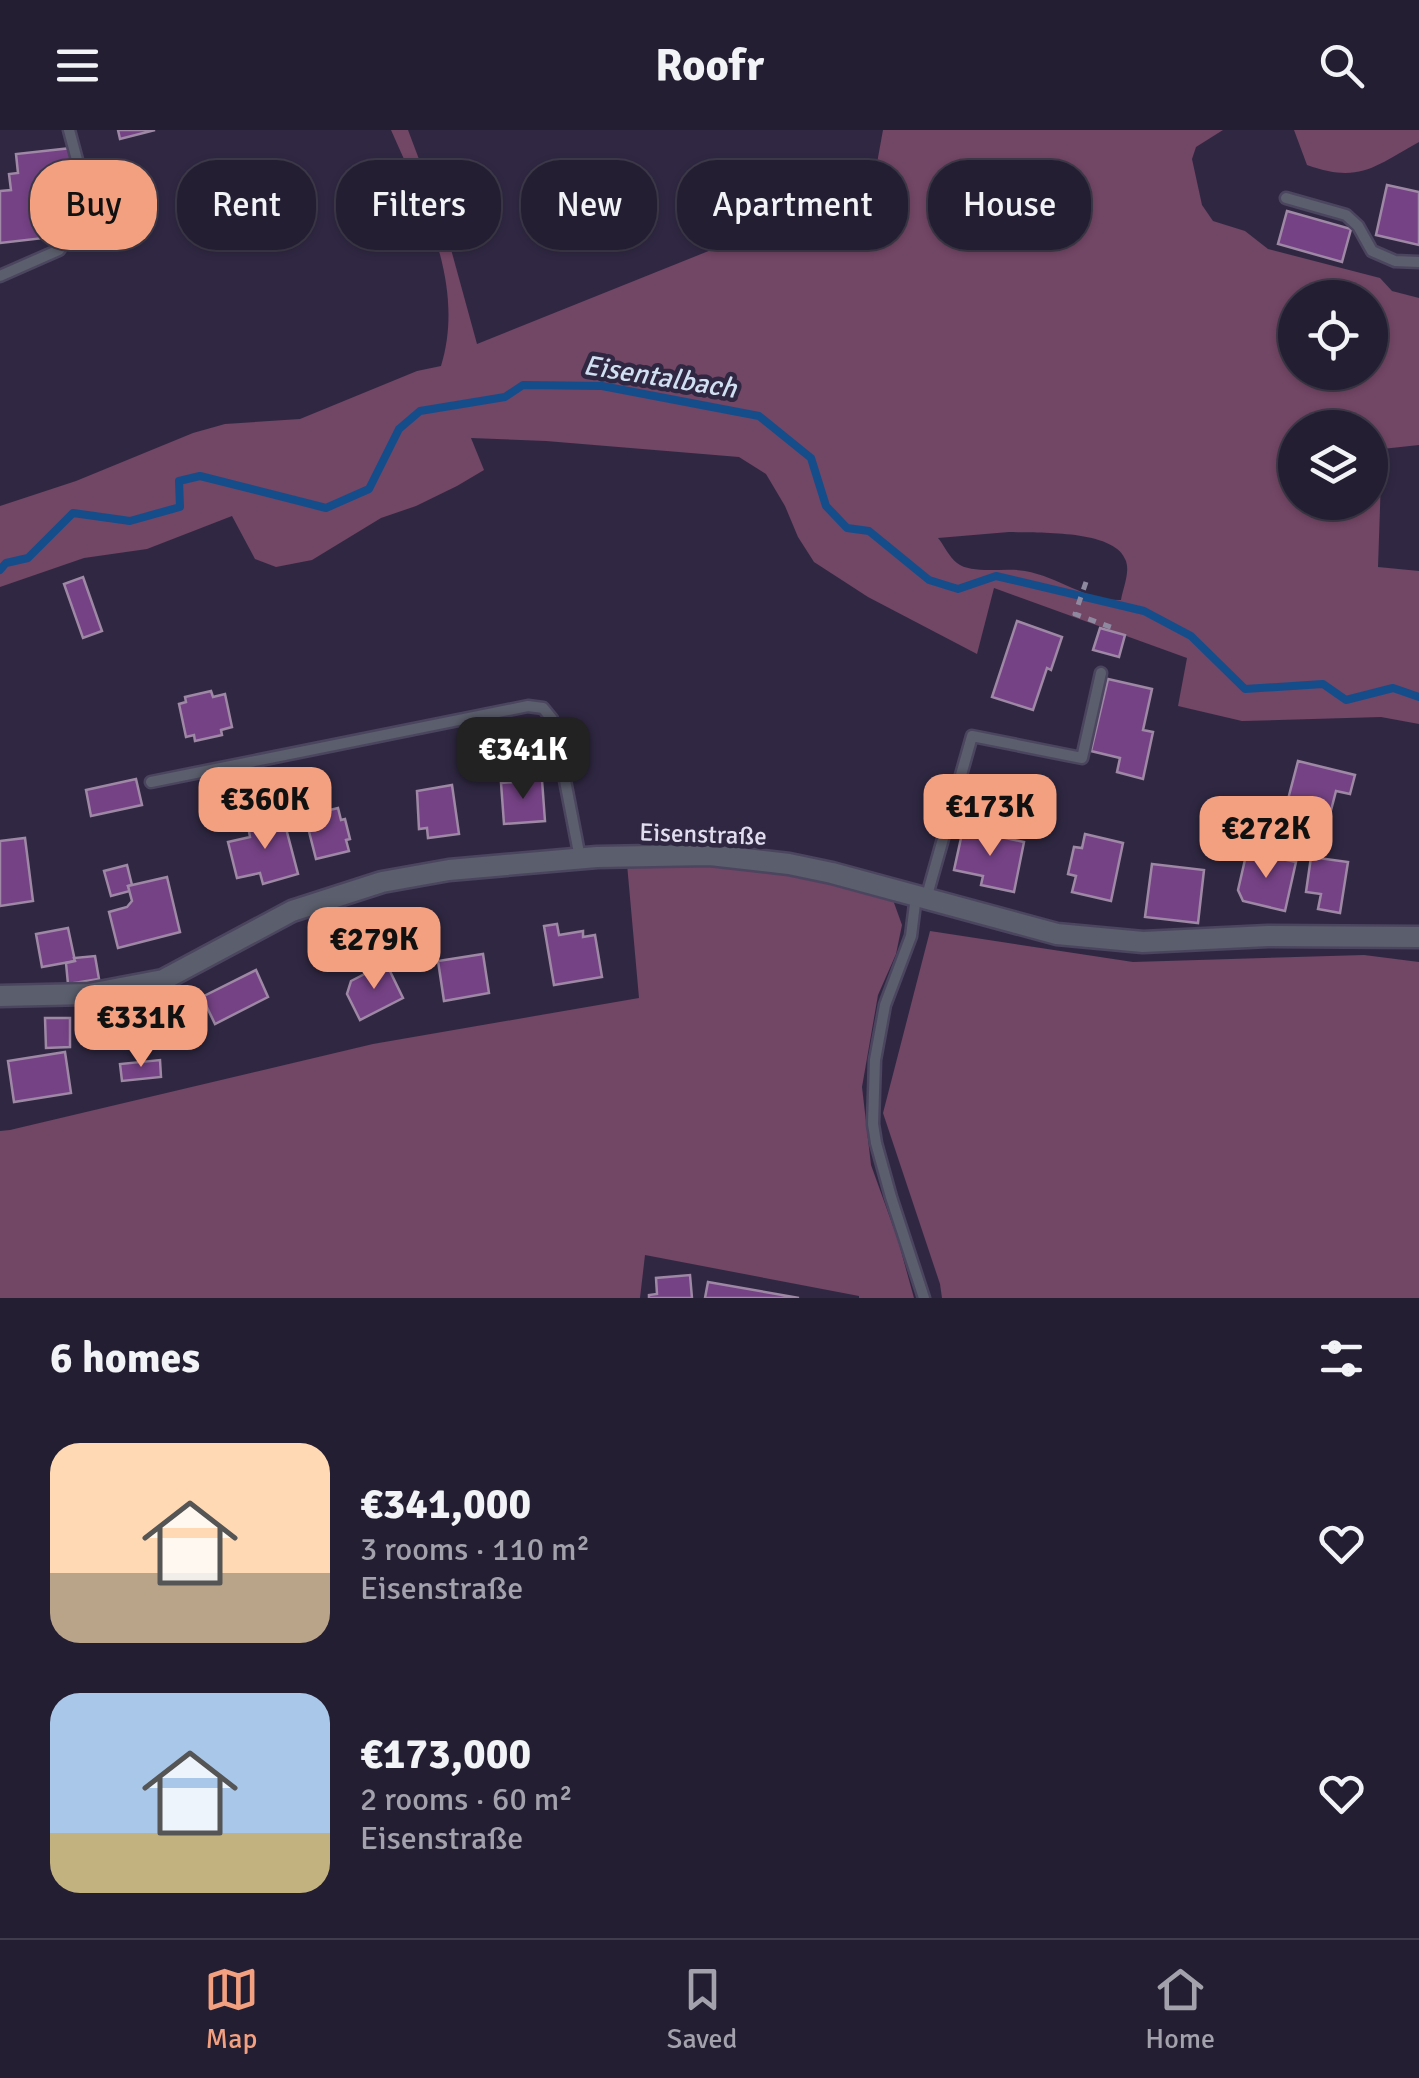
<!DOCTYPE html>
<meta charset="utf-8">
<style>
:root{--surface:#241e32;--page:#2c273a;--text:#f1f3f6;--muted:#a3a2ac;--line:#413c4d;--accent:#f2a080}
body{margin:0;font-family:Signika,sans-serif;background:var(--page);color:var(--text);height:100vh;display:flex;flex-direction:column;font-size:38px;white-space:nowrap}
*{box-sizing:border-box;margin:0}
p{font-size:32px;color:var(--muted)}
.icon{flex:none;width:55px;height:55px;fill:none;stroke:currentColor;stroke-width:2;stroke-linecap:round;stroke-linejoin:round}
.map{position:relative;height:1168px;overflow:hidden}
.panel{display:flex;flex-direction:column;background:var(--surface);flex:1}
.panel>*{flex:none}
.guide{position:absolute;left:30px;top:30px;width:1360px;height:90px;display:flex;gap:20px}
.fabs{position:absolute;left:1278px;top:150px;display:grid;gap:20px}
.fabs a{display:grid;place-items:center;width:110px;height:110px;border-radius:50%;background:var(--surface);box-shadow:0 2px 8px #0004,0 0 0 2px var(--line);font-size:50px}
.price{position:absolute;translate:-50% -85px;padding:0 22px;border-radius:20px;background:var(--accent);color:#111;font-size:32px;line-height:65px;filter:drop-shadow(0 2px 5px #0008)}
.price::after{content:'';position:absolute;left:50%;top:60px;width:30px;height:22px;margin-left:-15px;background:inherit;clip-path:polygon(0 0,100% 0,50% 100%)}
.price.on{background:#222;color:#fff}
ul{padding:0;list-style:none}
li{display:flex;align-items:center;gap:30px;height:250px;padding:0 50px}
li span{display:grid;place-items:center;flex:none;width:280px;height:200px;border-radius:30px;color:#555}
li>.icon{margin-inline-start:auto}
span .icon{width:120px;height:120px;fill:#fffc;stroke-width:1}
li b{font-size:42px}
h2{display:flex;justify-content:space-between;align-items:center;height:120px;padding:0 50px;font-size:42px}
.chip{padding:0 35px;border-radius:40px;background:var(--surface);box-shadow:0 2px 8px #0004,0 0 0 2px var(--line);font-size:35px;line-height:90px}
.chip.on{background:var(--accent);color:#111}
header{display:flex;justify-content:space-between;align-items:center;height:130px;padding:0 50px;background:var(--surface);font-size:45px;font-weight:700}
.dock{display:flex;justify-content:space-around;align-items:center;height:140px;border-top:2px solid var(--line);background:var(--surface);font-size:28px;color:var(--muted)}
.dock a{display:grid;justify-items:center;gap:5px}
.dock .on{color:var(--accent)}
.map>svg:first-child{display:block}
.green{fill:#724665;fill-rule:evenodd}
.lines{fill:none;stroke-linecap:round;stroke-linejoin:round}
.stream{stroke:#154d8b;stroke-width:8}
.building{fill:#754285;stroke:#9e88a5;stroke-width:2.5}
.lane-casing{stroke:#4c455f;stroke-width:15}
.street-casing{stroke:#4c455f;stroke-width:25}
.path{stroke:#8f899f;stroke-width:5;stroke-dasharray:8 8;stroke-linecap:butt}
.lane{stroke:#5b5e6c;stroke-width:10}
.street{stroke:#5b5e6c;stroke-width:20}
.labels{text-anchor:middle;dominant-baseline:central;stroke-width:9;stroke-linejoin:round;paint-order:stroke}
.street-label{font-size:25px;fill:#e1ddef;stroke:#302843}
.water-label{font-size:28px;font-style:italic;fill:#d0dff1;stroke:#302843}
</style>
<header><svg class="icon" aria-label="menu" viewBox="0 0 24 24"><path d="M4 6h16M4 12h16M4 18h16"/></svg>Roofr<svg class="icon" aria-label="search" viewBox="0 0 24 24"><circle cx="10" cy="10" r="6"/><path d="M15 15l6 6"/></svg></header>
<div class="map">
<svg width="1419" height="1168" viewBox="0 0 1419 1168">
<rect width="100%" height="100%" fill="#302843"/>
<!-- green -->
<g class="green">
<path d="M391 0H408L446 101 477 214 873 55 883 0H1223L1196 17 1192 29 1202 75 1213 91 1245 101 1268 119 1380 148 1392 161 1419 168V315L1382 319 1378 437 1419 441V594L1381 587 1242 591 1178 576 1187 528 994 458 977 524 868 467 814 432 798 407 785 376 766 344 739 327 546 311 471 308 484 340 457 356 416 376 381 388 312 430 276 437 255 429 232 386 147 419 84 428 0 457V376L76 351 193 303 225 294 300 289 417 241 441 236C466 155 423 73 391 0ZM1295 168H1370V242H1295ZM1295 298H1370V372H1295ZM1009 402C1037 403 1116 399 1126 431 1130 443 1123 458 1121 470 1086 471 1059 447 1025 441 1006 437 972 445 957 433 949 427 944 415 938 408Z"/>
<path d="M1294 0H1419V12C1375 36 1360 54 1307 35Z"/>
<path d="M713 733 822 745 893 770 902 795 896 824 878 865 862 957 871 1035 898 1110 914 1168H859V1166L645 1125 640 1168H0V1001L10 1000 373 914 639 868 627 734Z"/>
<path d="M930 801 1133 832 1364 825 1419 832V1168H942L940 1154 883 983Z"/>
</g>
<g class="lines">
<!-- stream -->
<path class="stream" d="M0 440 6 433 28 428 73 383 130 391 180 377 179 351 200 346 326 378 369 359 399 299 420 281 505 267 523 255 602 256 759 286 811 328 826 376 847 398 869 401 929 450 958 459 996 446 1144 481 1191 506 1245 559 1323 554 1346 570 1393 558 1419 567"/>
</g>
<!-- building -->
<g class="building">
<path d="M118 0H155L120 9Z"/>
<path d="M72 18 77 73 41 77 44 108 0 113V61L11 60 9 44 18 43 16 24Z"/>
<path d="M1387 55 1419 62V115L1376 105Z"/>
<path d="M1287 81 1351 99 1342 132 1278 114Z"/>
<path d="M83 447 102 501 83 508 64 454Z"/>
<path d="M1017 491 1062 507 1051 540 1047 538 1033 580 992 567Z"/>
<path d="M1100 498 1125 505 1119 527 1093 520Z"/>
<path d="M1108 549 1152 559 1143 600 1153 602 1143 649 1117 642 1120 628 1091 621Z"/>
<path d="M211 561 213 567 225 564 232 597 221 600 222 605 195 611 194 605 186 607 179 574 186 572 185 567Z"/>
<path d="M1298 631 1355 645 1350 664 1336 661 1329 688 1286 677Z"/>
<path d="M136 649 142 675 91 686 86 660Z"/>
<path d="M542 650 545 691 504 694 501 653Z"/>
<path d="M452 655 459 704 428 708 427 698 419 699 417 661Z"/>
<path d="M338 678 341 690 345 689 350 709 346 710 349 721 316 729 305 686Z"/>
<path d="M283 687 298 744 263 754 260 743 237 748 228 712 250 707 248 696Z"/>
<path d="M963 699 1024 712 1014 762 981 755 983 746 954 740Z"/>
<path d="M1085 704 1123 713 1111 771 1072 762 1076 746 1068 744 1074 717 1082 718Z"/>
<path d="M25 708 33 771 0 776V711Z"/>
<path d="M1247 721 1296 732 1285 781 1243 771 1238 760Z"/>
<path d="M1311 727 1348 732 1340 783 1318 779 1321 764 1306 762Z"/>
<path d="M1152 734 1204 740 1198 793 1145 787Z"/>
<path d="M127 735 132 755 128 756 130 761 111 766 104 741Z"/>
<path d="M167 747 180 802 118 818 109 782 127 777 132 771 128 756Z"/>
<path d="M557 794 559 805 583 801V807L595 805 602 847 554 855 544 796Z"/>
<path d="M68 798 75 831 42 837 36 804Z"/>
<path d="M483 824 489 863 444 871 438 831Z"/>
<path d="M95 826 99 849 68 854 66 833 75 831 74 828Z"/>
<path d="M386 833 403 868 360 890 347 864 351 851Z"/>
<path d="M256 840 268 867 215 894 202 867Z"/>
<path d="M171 882 175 910 128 918 123 890Z"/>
<path d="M45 888H70V917L46 918Z"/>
<path d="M65 922 71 963 14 972 8 931Z"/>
<path d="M160 930 161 947 122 951 120 934Z"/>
<path d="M690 1145 692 1168H649V1165L657 1164 656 1148Z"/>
<path d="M708 1152 799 1168H705Z"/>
</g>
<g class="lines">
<!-- lane casing -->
<g class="lane-casing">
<g id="lane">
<path d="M1286 68 1346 85 1358 96 1372 121 1395 131 1419 132"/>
<path d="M0 146 59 120 85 82 80 41 69 0"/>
<path d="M151 652 528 576 543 578 552 589 556 604 580 728"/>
<path d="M916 766 911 806 885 875 875 930 873 994 876 1013 891 1067 924 1168"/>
<path d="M926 769 972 606 1082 628 1101 543"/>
</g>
</g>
<!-- street casing -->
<g class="street-casing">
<path id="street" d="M0 866 89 864 163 850 292 781 382 752 449 740 597 727 710 725 789 734 832 743 1057 804 1143 812 1268 806 1419 807"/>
</g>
<!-- path -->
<path class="path" d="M1086 452 1075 484 1116 499"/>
<!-- lane -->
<use href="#lane" class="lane"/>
<!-- street -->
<use href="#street" class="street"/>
</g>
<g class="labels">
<!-- street labels -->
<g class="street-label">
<text transform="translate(703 704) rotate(2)">Eisenstraße</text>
</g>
<!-- water labels -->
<g class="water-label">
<text transform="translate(660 247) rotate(9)">Eisentalbach</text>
</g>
</g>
</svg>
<div class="fabs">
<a><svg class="icon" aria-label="locate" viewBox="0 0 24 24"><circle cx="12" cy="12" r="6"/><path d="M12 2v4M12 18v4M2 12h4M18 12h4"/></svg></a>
<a><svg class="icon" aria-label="layers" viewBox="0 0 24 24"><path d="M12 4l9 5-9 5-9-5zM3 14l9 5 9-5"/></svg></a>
</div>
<b class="price on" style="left:523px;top:672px">€341K</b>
<b class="price" style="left:265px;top:722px">€360K</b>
<b class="price" style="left:990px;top:729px">€173K</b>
<b class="price" style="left:1266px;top:751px">€272K</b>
<b class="price" style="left:374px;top:862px">€279K</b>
<b class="price" style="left:141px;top:940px">€331K</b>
<div class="guide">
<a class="chip on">Buy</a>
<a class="chip">Rent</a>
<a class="chip">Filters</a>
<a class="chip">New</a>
<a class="chip">Apartment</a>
<a class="chip">House</a>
</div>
</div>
<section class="panel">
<h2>6 homes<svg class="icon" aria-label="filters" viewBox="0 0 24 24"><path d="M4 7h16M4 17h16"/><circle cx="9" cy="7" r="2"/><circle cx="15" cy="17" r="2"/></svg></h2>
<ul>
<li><span style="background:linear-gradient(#ffd9b3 65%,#b9a48a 0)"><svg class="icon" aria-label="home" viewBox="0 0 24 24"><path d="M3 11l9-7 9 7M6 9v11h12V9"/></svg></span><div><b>€341,000</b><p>3 rooms · 110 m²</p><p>Eisenstraße</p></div><svg class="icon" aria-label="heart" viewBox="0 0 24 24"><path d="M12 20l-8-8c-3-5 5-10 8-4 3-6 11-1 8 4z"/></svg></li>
<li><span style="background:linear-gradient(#a9c7e8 70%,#c2b280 0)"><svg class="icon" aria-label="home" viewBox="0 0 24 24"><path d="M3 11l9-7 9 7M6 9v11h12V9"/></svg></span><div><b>€173,000</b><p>2 rooms · 60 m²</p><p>Eisenstraße</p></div><svg class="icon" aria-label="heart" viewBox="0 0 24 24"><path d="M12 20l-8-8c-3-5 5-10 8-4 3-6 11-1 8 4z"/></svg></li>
</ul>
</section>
<nav class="dock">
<a class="on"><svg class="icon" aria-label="map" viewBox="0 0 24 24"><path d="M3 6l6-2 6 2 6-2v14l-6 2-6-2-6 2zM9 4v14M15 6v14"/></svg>Map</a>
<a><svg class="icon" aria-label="saved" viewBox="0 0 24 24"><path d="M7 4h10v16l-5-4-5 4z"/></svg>Saved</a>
<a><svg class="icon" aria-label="home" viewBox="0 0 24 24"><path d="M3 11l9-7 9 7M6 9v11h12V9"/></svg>Home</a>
</nav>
